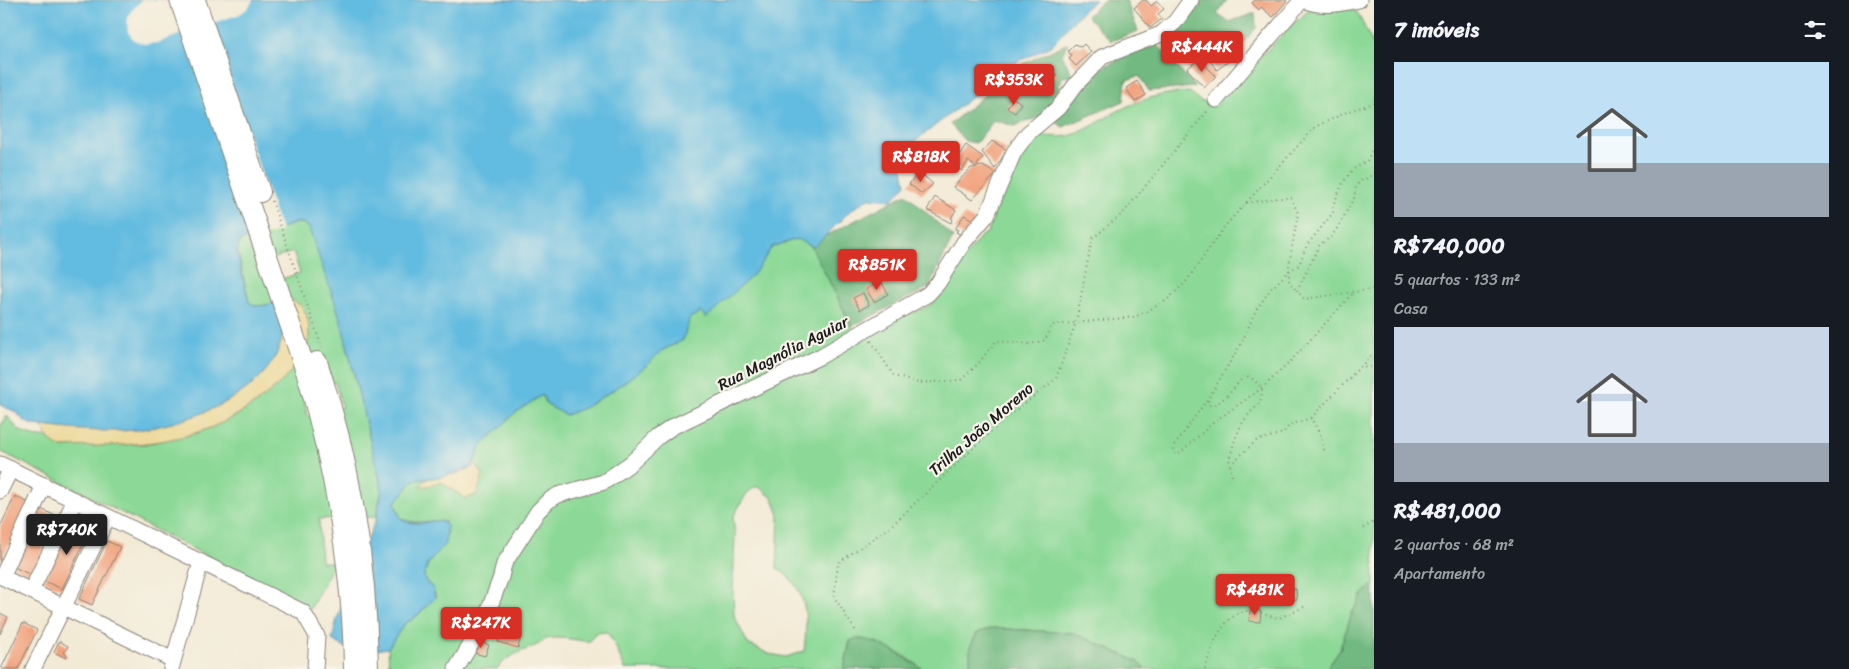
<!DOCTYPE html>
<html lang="pt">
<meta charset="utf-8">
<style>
:root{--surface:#171b24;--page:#20242c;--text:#f1f3f6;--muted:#9ea1a6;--accent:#d93025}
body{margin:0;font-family:Sriracha,sans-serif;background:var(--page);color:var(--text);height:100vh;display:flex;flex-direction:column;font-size:19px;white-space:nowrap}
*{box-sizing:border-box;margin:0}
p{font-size:16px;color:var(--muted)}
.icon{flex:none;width:28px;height:28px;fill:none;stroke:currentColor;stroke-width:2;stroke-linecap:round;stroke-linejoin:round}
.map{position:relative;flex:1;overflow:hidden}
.drawer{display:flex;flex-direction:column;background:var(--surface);width:475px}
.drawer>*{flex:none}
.price{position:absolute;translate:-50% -42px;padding:0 11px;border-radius:5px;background:var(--accent);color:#fff;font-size:16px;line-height:32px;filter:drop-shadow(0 1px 2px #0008)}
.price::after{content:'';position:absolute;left:50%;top:30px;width:15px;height:11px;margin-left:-8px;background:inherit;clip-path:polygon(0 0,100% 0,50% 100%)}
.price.current{background:#222;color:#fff}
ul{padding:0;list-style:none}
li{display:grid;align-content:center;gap:10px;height:265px;padding:0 20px}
li span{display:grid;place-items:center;height:155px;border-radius:0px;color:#555}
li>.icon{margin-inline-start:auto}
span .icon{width:90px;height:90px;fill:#fffc;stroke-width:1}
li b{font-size:21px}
h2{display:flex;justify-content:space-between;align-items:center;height:60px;padding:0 20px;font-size:21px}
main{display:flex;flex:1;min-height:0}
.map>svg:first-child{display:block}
.green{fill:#8cd997;stroke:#547a5a;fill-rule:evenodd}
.forest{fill:#71b980;stroke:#466a4e}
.sand{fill:#eeda9e;stroke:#857b5d}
.water{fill:#62bbe0;stroke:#3f6c7e}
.pier{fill:#f3ead5}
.building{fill:#f2a17b}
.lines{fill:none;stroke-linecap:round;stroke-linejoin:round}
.minor-casing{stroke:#888378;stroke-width:17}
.major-casing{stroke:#888378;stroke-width:22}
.path{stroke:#888378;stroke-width:2;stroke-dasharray:1 4;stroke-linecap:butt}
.minor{stroke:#fff;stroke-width:15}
.major{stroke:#fff;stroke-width:20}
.labels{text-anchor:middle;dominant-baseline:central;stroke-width:4.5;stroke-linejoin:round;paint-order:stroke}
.street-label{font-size:16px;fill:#1c1c1c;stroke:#f7f3e8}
</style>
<main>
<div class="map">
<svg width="1374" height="669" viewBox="0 0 1374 669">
<rect width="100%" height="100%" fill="#f7f3e8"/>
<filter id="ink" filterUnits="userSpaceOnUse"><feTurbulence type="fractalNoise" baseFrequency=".02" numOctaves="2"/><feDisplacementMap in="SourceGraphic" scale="10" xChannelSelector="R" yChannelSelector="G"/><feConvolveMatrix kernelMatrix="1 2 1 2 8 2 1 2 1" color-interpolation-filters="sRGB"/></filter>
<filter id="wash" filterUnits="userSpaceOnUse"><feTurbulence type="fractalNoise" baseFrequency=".0096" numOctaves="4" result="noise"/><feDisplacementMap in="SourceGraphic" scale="20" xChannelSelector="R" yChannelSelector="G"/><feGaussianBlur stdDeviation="1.12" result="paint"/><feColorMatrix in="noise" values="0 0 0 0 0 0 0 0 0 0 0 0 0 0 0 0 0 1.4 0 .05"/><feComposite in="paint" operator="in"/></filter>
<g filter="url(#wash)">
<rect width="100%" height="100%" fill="#f3ead5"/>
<!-- green -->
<g class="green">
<path d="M1314 9H1348L1357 12 1374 46V583L1363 594 1352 613 1340 649 1326 669H1145L1139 662 1073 633 992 628 967 669H923L906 657 876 642 850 641 844 669H625L614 643 607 632 595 633 589 642C578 640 557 636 546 639 543 640 540 644 537 645 523 651 506 656 497 669H389L388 648 405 623 414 619 435 598C435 595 435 592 433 590 431 584 425 583 424 577 423 568 442 543 447 534L445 522C433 518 418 526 401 519L395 503 414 480 427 479 421 485 428 486 441 482 466 499 483 474 474 463 480 447 516 412 542 395 547 405 566 415 586 407 613 390 646 366 661 351 683 340 689 318 701 312 706 317 754 273 772 247 797 239 814 247 849 322 852 328 858 332 925 308 933 303 939 291 981 236 988 232 1009 175 1012 162 1034 137C1046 134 1059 139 1072 135 1088 130 1101 120 1116 112 1138 100 1165 92 1190 92L1200 101 1214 104 1295 22 1307 12ZM755 487H759L773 498 779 515 777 568C808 588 808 617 804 651L786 657 769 654 748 644 734 616 733 589 735 535 733 517 747 493Z"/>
<path d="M297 223C303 223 307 225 310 230L340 317 382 489 376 517 319 519 321 562H335L309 611 284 595 0 451V427L7 416 18 429 24 433 33 436 48 438 62 447 146 444 198 433 234 417 259 401 289 374 309 338 308 324 305 312 281 300C271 303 258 310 249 302L237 248 242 240ZM293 252 300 273 266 284 259 263ZM335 382 342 407 308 417 301 391Z"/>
</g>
<!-- forest -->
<g class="forest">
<path d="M1104 0H1126L1138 31 1111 41 1087 16Z"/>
<path d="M1202 0H1227L1217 14 1229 22 1255 13 1256 28 1237 50 1218 34 1183 58 1172 43Z"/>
<path d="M1155 42 1195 87 1149 91 1139 76 1126 80 1124 101 1063 127 1055 121 1095 71Z"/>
<path d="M1068 43 1062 55 1073 76 1062 77 1055 98 1042 116 1014 126 994 120 976 143 965 141 950 124 1021 65Z"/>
<path d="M906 194 953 237 929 287 852 326 810 244Z"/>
<path d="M1374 583V669H1326L1340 649 1352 613 1363 594Z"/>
<path d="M992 628 1073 633 1139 662 1145 669H967L970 665V647L977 633Z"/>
<path d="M856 638C880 640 903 657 923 669H844L850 641Z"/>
</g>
<!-- sand -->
<g class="sand">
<path d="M291 300C306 305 309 319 309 334 309 352 296 366 284 379 273 391 259 401 245 410 187 447 128 445 62 447 52 446 46 435 42 426 107 432 159 435 220 405 243 393 261 381 273 358 283 341 286 318 291 300Z"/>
<path d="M474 463 483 474 477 494 466 499 441 482 428 486H420C422 484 424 481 426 480 438 473 466 478 474 463Z"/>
</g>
<!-- water -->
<path class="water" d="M0 0H1095L1084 9 1051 46 1015 63 913 143 902 165 906 184 892 200 869 198 851 210 814 247 797 239 772 247 754 274 706 318 701 312 690 318 683 340 661 351 646 366 613 390 586 407 566 415 547 405 542 395 516 412 480 447 472 467 441 477 414 480 395 503 401 519C406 521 411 523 417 523 427 524 441 516 447 526L445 544 427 565 424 575 426 582 433 588 435 598 413 619 405 623 388 648 355 653 332 640 337 619 353 574 376 519 382 489 340 317 308 226 303 223H297L242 240 239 243 237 253 249 302C258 310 271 303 281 300 282 310 284 321 283 331 277 393 188 424 136 430 102 433 67 429 34 425L26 422 14 411 0 405Z"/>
<!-- pier -->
<path class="pier" d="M142 0H253L248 8 240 14 211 24 281 231 254 239 184 33 157 43 145 44 134 40 128 32 127 21 131 11Z"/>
<g id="blocks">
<!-- building -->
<g class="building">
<path d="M1143 0H1146L1151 6 1157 1 1164 9 1158 14 1162 19 1150 28 1134 8Z"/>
<path d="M1255 0H1285L1287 1 1273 17 1261 7 1259 10 1252 3Z"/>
<path d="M1216 43 1219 48 1208 57 1204 52Z"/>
<path d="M1075 44 1081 47 1084 44 1091 52 1076 66 1069 59 1072 56 1068 51Z"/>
<path d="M1220 51 1229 61 1217 70 1209 60Z"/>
<path d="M1199 59 1216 76 1204 87 1187 69Z"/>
<path d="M1050 67 1057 76 1050 81 1043 73Z"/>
<path d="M1043 76 1048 83 1046 85 1048 88 1041 93 1034 84Z"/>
<path d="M1137 81 1146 95 1135 102 1126 88Z"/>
<path d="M1013 98 1021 103 1015 113 1007 108Z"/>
<path d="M992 141 1007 150 995 169 982 152Z"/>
<path d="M966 145 983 157 976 167 968 161 962 171 953 164Z"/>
<path d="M983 166 996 174 972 200 953 187 971 168Z"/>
<path d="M919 172 933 184 922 194 909 184Z"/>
<path d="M935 197 956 210 951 218 953 219 951 223 927 210Z"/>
<path d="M964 215 975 221 966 238 956 232 958 230 955 229Z"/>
<path d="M881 281 888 294 874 302 866 289Z"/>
<path d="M863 293 869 305 860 310 853 298Z"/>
<path d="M15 496 29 503 0 564V527Z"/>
<path d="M41 509 58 517 31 575 14 567Z"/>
<path d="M71 523 89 532 62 589 44 581Z"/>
<path d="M107 541 120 547 92 605 79 599Z"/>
<path d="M1289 589H1296L1297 599 1290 600Z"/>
<path d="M1250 609 1261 611 1260 622 1249 621Z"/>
<path d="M0 613 8 617 0 634Z"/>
<path d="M23 623 37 630 18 669H1Z"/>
<path d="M503 628 522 633 518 648 498 642Z"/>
<path d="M59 641 68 646 64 653 67 655 66 658 54 652Z"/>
<path d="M478 641 489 645 485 656 474 653Z"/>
</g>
</g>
</g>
<g filter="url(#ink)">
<use href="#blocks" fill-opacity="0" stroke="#888378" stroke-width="1"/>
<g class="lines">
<!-- minor casing -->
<g class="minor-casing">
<g id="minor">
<path d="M1304 0C1321 8 1340 4 1359 0"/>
<path d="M1216 100 1302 0"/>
<path d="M0 464 303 612 317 636 315 669"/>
<path d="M0 491 11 469"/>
<path d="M0 576 173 660"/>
<path d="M2 577 44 485"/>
<path d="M31 591 75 500"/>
<path d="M33 669 108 517"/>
<path d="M171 669 201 562"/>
<path d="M456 669 473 641 488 612 501 577 504 564 538 511 548 501 558 495 604 482 631 463 658 437 672 427 821 356 928 294 938 283 964 242 987 215 1014 152 1028 133 1058 108 1077 83 1102 57 1161 34 1175 22 1191 0"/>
</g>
</g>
<!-- major casing -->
<g class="major-casing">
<g id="major">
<path d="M180 0 308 377C335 472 353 569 354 669"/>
<path d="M195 0 260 192"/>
<path d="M317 362C350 460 367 565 368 669"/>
</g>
</g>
<!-- path -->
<g class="path">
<path d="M1374 172 1371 176 1359 182 1356 187 1354 198 1338 227 1330 238 1320 244 1297 291 1304 299 1374 289"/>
<path d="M272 201 322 348"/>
<path d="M1246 203 1277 198H1291L1298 213 1289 265V282L1297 291"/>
<path d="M871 341 894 376 918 383 961 380 978 364 996 341 1031 344 1045 340 1052 325 1135 317 1166 301 1186 282 1225 226 1315 127 1349 111 1374 103"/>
<path d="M1360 367 1374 353"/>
<path d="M1207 400 1174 446 1173 453 1179 454 1214 422 1262 388 1289 363 1354 292"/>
<path d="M1311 418 1290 425 1283 433 1256 441 1230 465C1228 460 1230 456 1232 450 1235 438 1239 428 1246 418 1255 405 1262 408 1262 388L1253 379 1244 376C1235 386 1223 405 1209 405L1208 399 1242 342 1256 310 1270 290 1289 271 1299 265 1307 245 1333 213V205L1343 183 1352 170 1367 161 1374 146"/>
<path d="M1324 450 1320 434 1311 418 1360 367H1374"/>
<path d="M1230 465 1232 476"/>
<path d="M1363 528 1374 522"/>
<path d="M855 630 834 597 838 563 891 526 1002 421 1056 379 1076 322 1092 239 1124 212 1209 109"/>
<path d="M1205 669C1212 645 1224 607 1256 611 1263 613 1271 617 1279 618L1304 607"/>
</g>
<!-- minor -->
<use href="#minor" class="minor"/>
<!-- major -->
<use href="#major" class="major"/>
</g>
</g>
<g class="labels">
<!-- street labels -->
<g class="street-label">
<text transform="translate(783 353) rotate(-27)">Rua Magnólia Aguiar</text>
<text transform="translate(981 429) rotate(-41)">Trilha João Moreno</text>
</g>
</g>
</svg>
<b class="price" style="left:1202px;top:73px">R$444K</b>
<b class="price" style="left:1014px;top:106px">R$353K</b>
<b class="price" style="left:921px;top:183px">R$818K</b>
<b class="price" style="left:877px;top:291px">R$851K</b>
<b class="price current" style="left:67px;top:556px">R$740K</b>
<b class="price" style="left:1255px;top:616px">R$481K</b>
<b class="price" style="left:481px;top:649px">R$247K</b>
</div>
<section class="drawer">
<h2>7 imóveis<svg class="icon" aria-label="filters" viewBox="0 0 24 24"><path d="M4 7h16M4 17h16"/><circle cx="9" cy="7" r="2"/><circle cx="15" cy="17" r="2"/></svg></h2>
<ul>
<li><span style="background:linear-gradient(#bfe0f5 65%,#9aa5b1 0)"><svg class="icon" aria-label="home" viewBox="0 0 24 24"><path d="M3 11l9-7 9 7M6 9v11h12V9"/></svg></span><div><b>R$740,000</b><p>5 quartos · 133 m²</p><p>Casa</p></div></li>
<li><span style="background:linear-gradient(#c9d6e8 75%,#9aa5b1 0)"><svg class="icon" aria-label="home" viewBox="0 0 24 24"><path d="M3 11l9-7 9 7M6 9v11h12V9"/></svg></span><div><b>R$481,000</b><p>2 quartos · 68 m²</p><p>Apartamento</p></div></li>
</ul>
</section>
</main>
